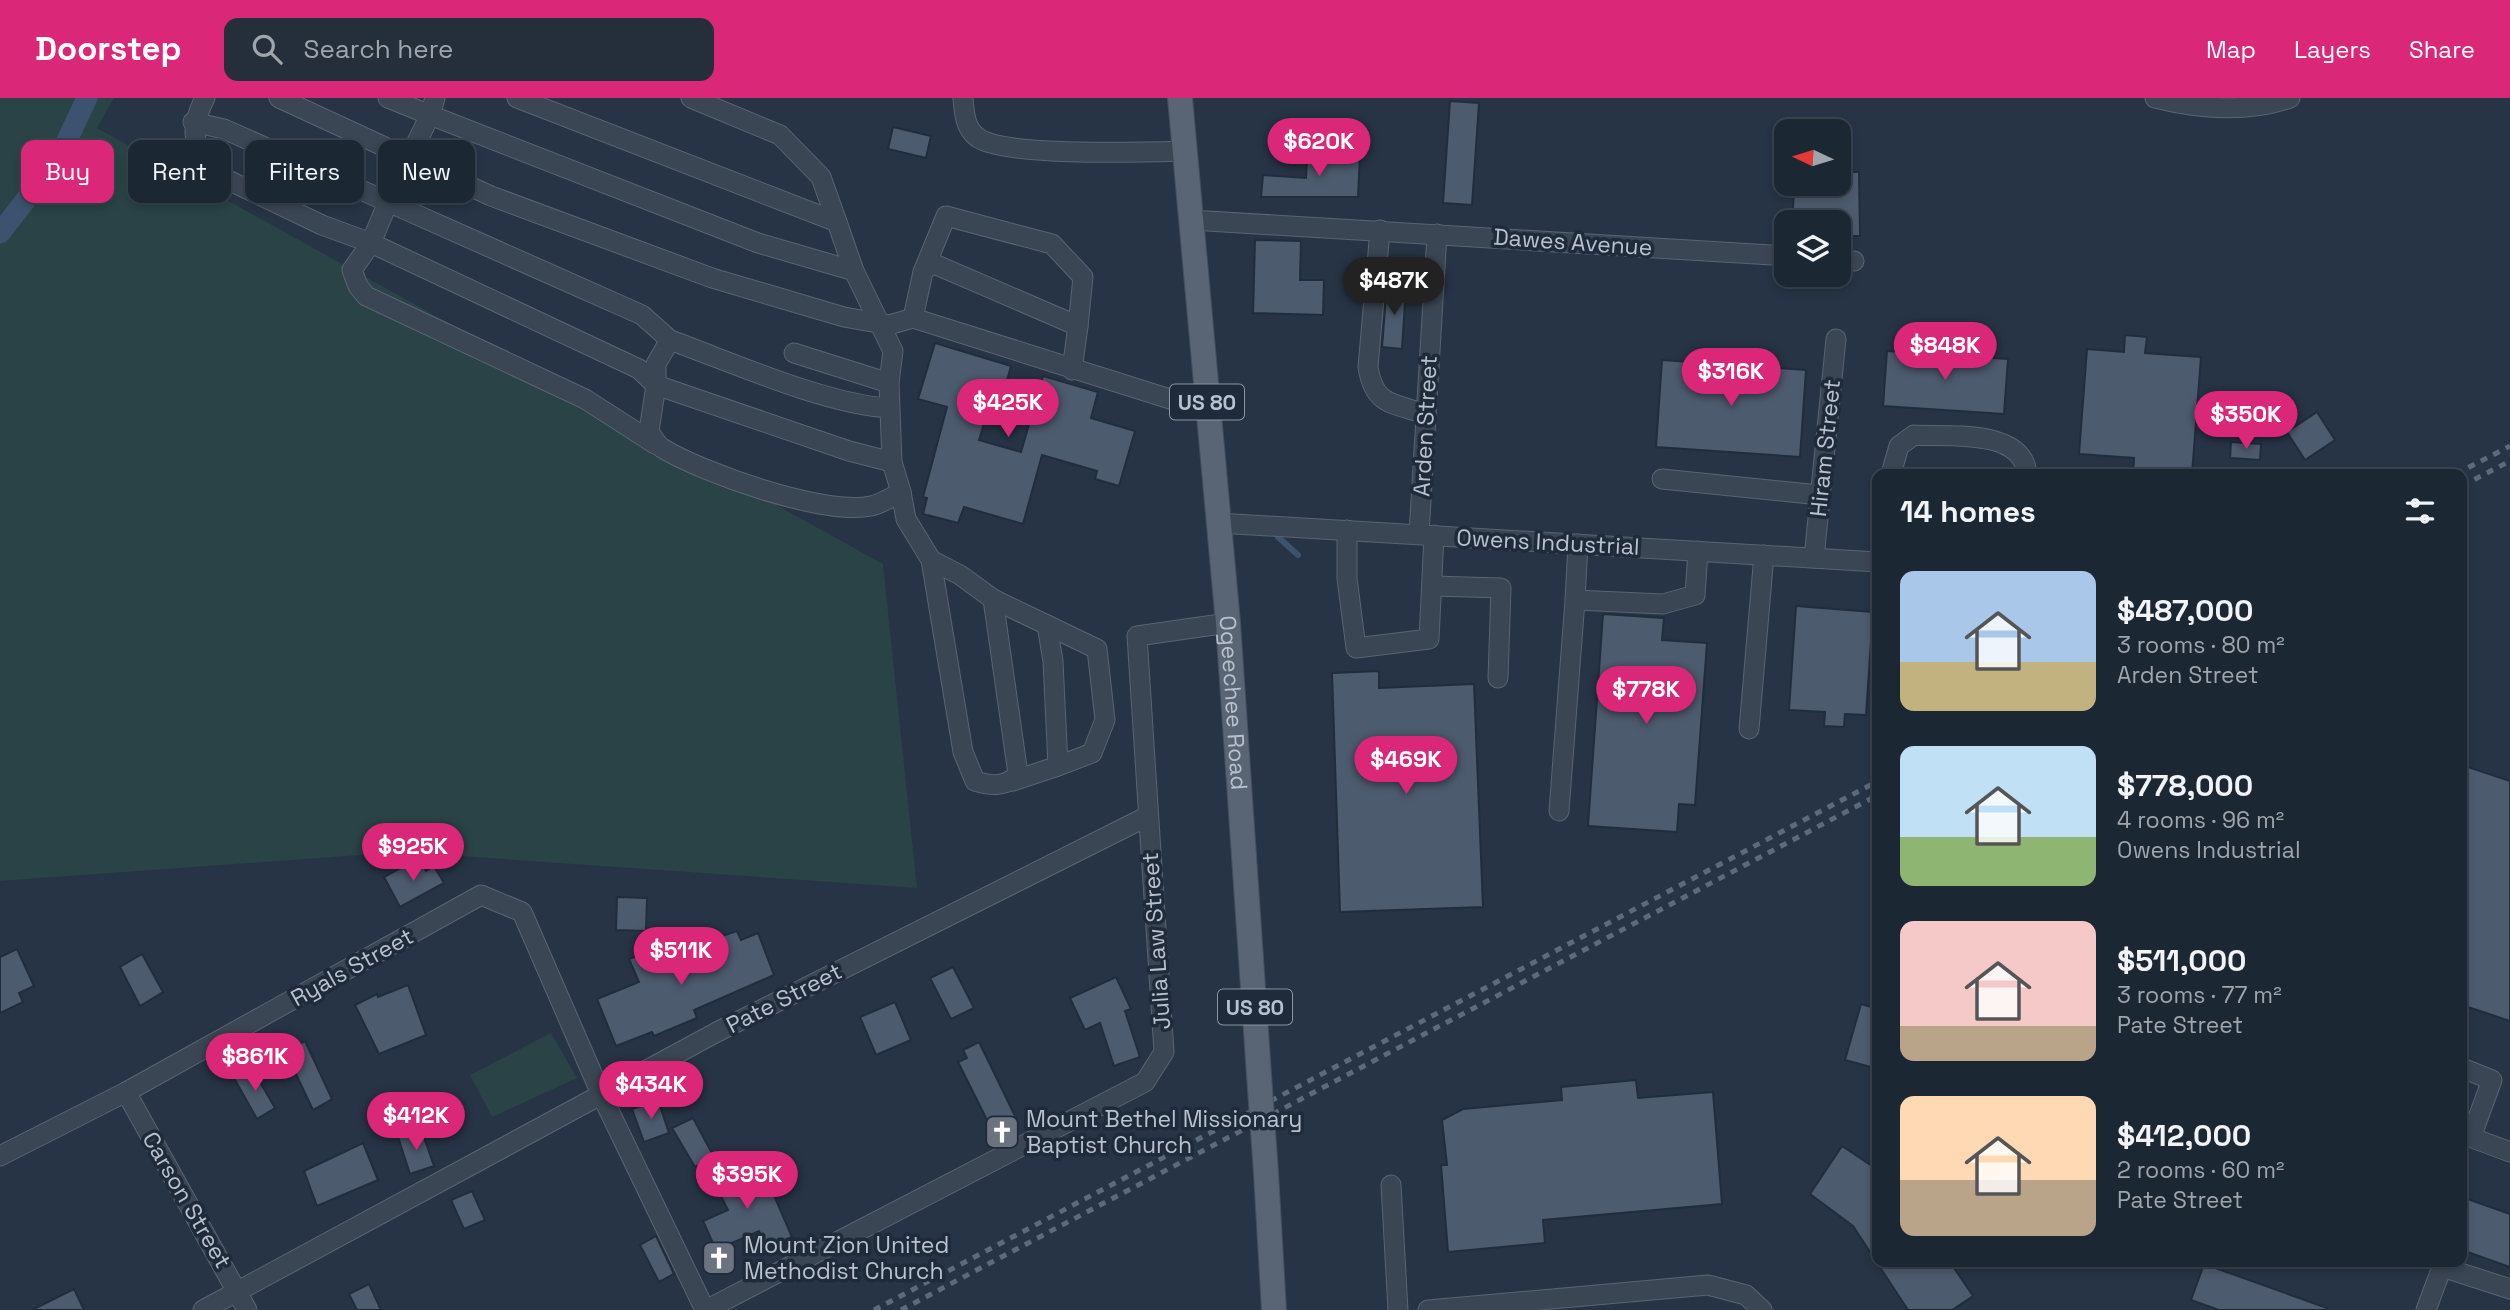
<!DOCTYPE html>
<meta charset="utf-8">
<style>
:root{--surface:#1c2734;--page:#252f3c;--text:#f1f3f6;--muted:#a0a5ac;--line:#3a444f;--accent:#db2777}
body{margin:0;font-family:"Space Grotesk",sans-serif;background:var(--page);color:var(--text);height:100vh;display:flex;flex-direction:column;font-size:26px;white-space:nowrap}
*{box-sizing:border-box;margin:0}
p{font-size:23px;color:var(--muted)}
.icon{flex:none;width:38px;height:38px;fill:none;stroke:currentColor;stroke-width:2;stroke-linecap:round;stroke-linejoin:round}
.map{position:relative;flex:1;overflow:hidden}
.drawer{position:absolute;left:1872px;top:371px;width:595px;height:798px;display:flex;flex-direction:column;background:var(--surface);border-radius:14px;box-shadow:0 4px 10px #0003,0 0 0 2px var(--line)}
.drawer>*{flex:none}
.top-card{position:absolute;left:21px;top:42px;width:665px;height:63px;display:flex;gap:14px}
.needle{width:46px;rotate:274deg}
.tools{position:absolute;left:1774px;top:21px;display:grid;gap:14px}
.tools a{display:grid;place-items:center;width:77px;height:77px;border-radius:14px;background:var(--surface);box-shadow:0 4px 10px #0003,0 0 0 2px var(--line);font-size:35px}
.price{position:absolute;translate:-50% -60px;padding:0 16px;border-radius:24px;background:var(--accent);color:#fff;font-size:23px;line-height:46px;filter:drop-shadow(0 2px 4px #0008)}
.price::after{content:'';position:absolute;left:50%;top:42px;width:21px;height:16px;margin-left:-10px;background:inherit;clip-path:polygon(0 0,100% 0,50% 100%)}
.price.current{background:#222;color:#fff}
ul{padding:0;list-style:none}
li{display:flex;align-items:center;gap:21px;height:175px;padding:0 28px}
li span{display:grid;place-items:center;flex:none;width:196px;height:140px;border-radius:14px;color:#555}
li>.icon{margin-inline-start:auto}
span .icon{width:84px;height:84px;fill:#fffc;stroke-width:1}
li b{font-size:30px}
h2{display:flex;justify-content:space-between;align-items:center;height:84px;padding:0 28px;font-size:30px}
.tag{padding:0 24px;border-radius:14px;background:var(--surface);box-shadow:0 4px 10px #0003,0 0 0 2px var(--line);font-size:24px;line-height:63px}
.tag.current{background:var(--accent);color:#fff}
header{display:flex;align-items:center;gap:42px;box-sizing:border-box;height:98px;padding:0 35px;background:var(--accent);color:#fff}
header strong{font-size:33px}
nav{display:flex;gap:38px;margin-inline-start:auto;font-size:24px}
.search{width:490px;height:63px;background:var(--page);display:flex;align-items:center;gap:18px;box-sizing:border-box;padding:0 24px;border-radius:14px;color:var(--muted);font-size:26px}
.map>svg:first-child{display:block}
.green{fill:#294346}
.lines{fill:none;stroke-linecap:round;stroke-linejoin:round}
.stream{stroke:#3c526e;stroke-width:6}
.canal{stroke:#3c526e;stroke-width:21}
.building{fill:#4d5b6e;stroke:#222d3c;stroke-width:2}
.minor-casing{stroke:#5a6472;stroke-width:21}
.major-casing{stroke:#454f5e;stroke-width:26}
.minor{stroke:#3b4654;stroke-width:19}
.major{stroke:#596574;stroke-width:24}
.rail{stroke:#5d6a7b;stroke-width:5;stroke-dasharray:7 7;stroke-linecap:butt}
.major-bridge-casing{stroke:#454f5e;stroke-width:26;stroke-linecap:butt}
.major-bridge{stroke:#596574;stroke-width:24}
.labels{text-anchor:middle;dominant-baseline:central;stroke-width:7;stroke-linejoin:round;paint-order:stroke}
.shield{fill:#1f2b3a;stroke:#8b94a2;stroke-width:2}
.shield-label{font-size:21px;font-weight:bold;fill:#b9c1ce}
.street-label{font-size:23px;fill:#b9c1ce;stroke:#1f2b3a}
.poi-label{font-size:23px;fill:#b9c1ce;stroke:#1f2b3a;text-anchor:start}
</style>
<header>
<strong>Doorstep</strong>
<div class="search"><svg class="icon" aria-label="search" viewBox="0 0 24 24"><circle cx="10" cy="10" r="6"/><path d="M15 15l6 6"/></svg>Search here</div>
<nav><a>Map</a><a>Layers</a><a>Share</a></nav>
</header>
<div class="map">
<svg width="2510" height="1212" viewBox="0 0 2510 1212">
<rect width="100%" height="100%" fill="#263445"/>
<!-- green -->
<g class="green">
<path d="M0 0H114L97 30 883 466 917 790 401 754 0 783Z"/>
<path d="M551 935 577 980 492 1019 470 977Z"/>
</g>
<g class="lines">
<!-- stream -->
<path class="stream" d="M1278 439 1298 457"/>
<!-- canal -->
<path class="canal" d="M0 135 59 59 87 0"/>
</g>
<!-- building -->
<g class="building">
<path d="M1450 3 1479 5 1472 107 1443 105Z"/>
<path d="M893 29 931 38 926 60 888 51Z"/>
<path d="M1318 52 1360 55 1358 99H1261L1263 77 1306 80 1307 63H1317Z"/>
<path d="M1839 74H1859L1860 138H1839V124H1792L1794 93 1829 95V86H1839Z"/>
<path d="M1255 142 1301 143 1300 182H1324L1323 217 1253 215Z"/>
<path d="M1387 187 1406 188 1402 251 1382 249Z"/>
<path d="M2125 237 2147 239 2145 255 2201 259 2192 376H2133L2134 360 2079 356 2087 251 2124 254Z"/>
<path d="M935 245 1011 268 1006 286 997 284 979 342 1021 354 1043 278 1098 294 1091 320 1135 333 1119 388 1095 381 1097 373 1042 357 1023 426 964 409 958 425 923 416 927 400 923 399 947 309 918 301Z"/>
<path d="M1887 253 2008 261 2004 316 1883 308Z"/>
<path d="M1662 262 1806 272 1800 359 1656 349Z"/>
<path d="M2317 314 2335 342 2305 362 2287 334Z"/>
<path d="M2231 344 2261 346 2260 362 2230 360Z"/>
<path d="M1796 508 1873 514 1866 617 1845 616 1844 629 1824 628 1825 614 1789 612Z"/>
<path d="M1603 516 1664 520 1662 542 1707 545 1695 707 1679 706 1677 734 1588 728Z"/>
<path d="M1379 573V590L1474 586 1483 809 1340 814 1332 575Z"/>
<path d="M2462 667 2510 683V923L2462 907Z"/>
<path d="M422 766 426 773 434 768 444 785 400 809 384 779 406 767 409 773Z"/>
<path d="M617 799 647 800 646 833 616 832Z"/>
<path d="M737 833 741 842 758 835 774 877 694 912 697 920 654 938 652 934 616 948 597 901 639 884 629 861 668 845 679 871 726 850 722 838Z"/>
<path d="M17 851 34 888 19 895 23 904 0 915V859Z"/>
<path d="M142 856 163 894 140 908 120 869Z"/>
<path d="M953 869 974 910 951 921 930 880Z"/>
<path d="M1116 879 1131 911 1125 913 1140 959 1114 968 1100 925 1085 932 1070 900Z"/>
<path d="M408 887 426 937 379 956 355 907 377 896 378 899Z"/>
<path d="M895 904 911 942 876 957 860 919Z"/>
<path d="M1861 906 1878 911V971L1845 962Z"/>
<path d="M305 943 332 1001 313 1012 285 953Z"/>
<path d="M979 944 1016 1020 992 1032 958 964 967 960 963 952Z"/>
<path d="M252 970 275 1010 257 1021 234 980Z"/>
<path d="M1636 982 1638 1000 1713 994 1722 1106 1543 1122 1545 1145 1448 1154 1441 1067H1447L1442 1022 1463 1011 1562 1002 1561 989Z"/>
<path d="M658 1002 669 1035 644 1044 632 1011Z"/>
<path d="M693 1020 714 1059 695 1069 672 1030Z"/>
<path d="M421 1031 434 1068 410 1076 398 1039Z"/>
<path d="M363 1045 378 1082 317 1108 304 1073Z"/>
<path d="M1842 1048 1878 1072V1164H1950L1973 1198 1952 1212H1908L1853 1128 1810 1096Z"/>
<path d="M753 1063 773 1095 792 1139 766 1150 759 1133 716 1152 703 1123 728 1112 716 1088Z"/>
<path d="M472 1093 485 1122 464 1131 451 1102Z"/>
<path d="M2462 1099 2510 1116V1169L2462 1152Z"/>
<path d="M656 1138 674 1176 659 1184 640 1147Z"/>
<path d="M2204 1166 2327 1210 2326 1212H2219L2191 1202Z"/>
<path d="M369 1186 381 1212H357L349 1196Z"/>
<path d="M74 1191 84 1212H32Z"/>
</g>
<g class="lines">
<!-- minor casing -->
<g class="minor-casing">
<g id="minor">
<path d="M205 0C189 31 194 42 207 72L322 127 371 145 352 172 358 188 366 198 585 301 655 346"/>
<path d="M279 0 491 98 712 180 844 219 889 227 913 220 1208 313"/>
<path d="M435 0 430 17 758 145 854 173 893 253 889 285 892 364 849 353 656 287V266L670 242C731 264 827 307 890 310"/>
<path d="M517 0 837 124 854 173"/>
<path d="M691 0 780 37 821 79 837 124"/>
<path d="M963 0C964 14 965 30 977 39 1002 59 1147 54 1185 53"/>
<path d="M2155 0C2199 11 2247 15 2290 0"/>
<path d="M193 24 224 31 388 104 430 17 388 0"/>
<path d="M1191 122 1787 158"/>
<path d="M1380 132 1368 269C1374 308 1393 305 1426 316"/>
<path d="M1839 162 1854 163"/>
<path d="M923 174 946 118 1052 146 1083 179 1078 228"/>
<path d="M913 220 923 174 932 165 1078 228 1072 272"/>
<path d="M670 242 642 217 388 104 371 145 639 271 656 287 649 333C653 339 656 346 662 350 703 375 824 418 871 408 881 406 892 399 901 394L892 364"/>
<path d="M794 255 889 285"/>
<path d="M1891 376 1899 348 1914 337C1947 339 2023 330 2027 376"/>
<path d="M1662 381 1820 397"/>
<path d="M901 394 906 421 931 462 963 654 975 683C990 688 1008 689 1018 676L993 501 960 477 931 462"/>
<path d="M1218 425 1878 464"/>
<path d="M1347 432V480L1356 550 1429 541 1434 437"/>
<path d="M1419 436 1437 136"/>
<path d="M1578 446 1575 502 1663 506 1695 497 1698 453"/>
<path d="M1814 460 1836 241"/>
<path d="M1432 488 1501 490 1498 580"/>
<path d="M993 501 1047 527 1053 563 1058 668 1013 683"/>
<path d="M1047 527 1097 551 1105 622 1092 655 1058 668"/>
<path d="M1749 631 1764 457"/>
<path d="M1559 713 1575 502"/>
<path d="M2462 970 2492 982 2471 1039"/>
<path d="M126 994 247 1212"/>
<path d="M2462 1036 2510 1054"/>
<path d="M0 1058 126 994 481 797 522 814 602 998 705 1212"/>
<path d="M1391 1087 1398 1212"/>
<path d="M203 1212 717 934 1148 718"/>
<path d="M706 1212 1145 984 1164 954 1137 538 1228 525"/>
<path d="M1428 1212 1708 1187 1746 1197 1762 1212"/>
<path d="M2426 1212 2442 1169 2510 1191"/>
</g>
</g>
<!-- major casing -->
<g class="major-casing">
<g id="major">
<path id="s1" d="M1180 0 1228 525 1259 977"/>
<path d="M1266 1075 1274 1212"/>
</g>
</g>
<!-- minor -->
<use href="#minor" class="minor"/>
<!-- major -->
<use href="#major" class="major"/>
<!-- rail -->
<g class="rail">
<path d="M2456 376 2510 348"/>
<path d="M2462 388 2510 363"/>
<path d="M874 1212 1878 683"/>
<path d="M901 1212 1878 697"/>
</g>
<!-- major-bridge casing -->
<g class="major-bridge-casing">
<path id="major-bridge" d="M1259 977 1266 1075"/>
</g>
<!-- major-bridge -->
<use href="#major-bridge" class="major-bridge"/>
</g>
<!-- icons -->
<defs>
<g id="church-square" transform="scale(1.75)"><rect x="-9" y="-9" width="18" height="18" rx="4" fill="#6b7280" stroke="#1f2b3a"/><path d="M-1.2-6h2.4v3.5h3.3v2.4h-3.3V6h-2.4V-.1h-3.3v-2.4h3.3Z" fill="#fff"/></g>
</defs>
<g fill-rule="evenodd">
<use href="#church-square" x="1002" y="1034"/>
<use href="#church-square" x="719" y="1160"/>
</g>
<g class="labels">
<!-- shield labels -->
<g class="shield">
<rect x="1170" y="286.5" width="74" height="35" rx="5"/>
<rect x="1218" y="891.5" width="74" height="35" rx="5"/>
</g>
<g class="shield-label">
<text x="1207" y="304">US 80</text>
<text x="1255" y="909">US 80</text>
</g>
<!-- street labels -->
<g class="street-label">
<text transform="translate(1573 144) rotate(4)">Dawes Avenue</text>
<text transform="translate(1425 328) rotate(-87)">Arden Street</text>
<text transform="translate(1825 350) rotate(-84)">Hiram Street</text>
<text transform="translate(1548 444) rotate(3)">Owens Industrial</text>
<text stroke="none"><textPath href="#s1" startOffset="607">Ogeechee Road</textPath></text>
<text transform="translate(1156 843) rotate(-94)">Julia Law Street</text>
<text transform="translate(352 869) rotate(-29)">Ryals Street</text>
<text transform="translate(784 900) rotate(-27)">Pate Street</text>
<text transform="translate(187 1102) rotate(60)">Carson Street</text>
</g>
<!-- poi labels -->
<g class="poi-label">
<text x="1026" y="1021">Mount Bethel Missionary<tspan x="1026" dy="26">Baptist Church</tspan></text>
<text x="744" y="1147">Mount Zion United<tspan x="744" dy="26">Methodist Church</tspan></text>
</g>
</g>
</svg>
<div class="tools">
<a><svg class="needle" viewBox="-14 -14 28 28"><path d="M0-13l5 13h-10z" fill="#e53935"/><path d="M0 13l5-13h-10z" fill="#a0a5ac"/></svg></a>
<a><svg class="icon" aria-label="layers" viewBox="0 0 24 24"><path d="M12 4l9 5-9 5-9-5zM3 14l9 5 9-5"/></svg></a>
</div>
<b class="price" style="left:1319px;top:80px">$620K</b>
<b class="price current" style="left:1394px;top:219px">$487K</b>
<b class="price" style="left:1945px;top:284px">$848K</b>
<b class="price" style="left:1731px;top:310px">$316K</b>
<b class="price" style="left:1008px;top:341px">$425K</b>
<b class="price" style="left:2246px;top:353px">$350K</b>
<b class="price" style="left:1646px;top:628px">$778K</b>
<b class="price" style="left:1406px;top:698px">$469K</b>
<b class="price" style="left:413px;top:785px">$925K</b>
<b class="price" style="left:681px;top:889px">$511K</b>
<b class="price" style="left:255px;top:995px">$861K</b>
<b class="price" style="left:651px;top:1023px">$434K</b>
<b class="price" style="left:416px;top:1054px">$412K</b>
<b class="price" style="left:747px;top:1113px">$395K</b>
<div class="top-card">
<a class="tag current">Buy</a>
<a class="tag">Rent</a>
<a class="tag">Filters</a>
<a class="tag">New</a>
</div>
<section class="drawer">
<h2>14 homes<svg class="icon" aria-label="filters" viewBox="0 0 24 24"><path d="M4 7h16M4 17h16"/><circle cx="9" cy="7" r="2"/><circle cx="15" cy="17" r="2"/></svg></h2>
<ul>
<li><span style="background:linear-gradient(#a9c7e8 65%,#c2b280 0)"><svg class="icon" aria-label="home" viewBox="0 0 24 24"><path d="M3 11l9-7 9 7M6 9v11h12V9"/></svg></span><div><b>$487,000</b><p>3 rooms · 80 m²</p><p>Arden Street</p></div></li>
<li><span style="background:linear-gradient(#bfe0f5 65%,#8fb573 0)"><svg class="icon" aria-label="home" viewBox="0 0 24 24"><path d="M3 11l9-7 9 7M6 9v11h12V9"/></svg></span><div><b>$778,000</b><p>4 rooms · 96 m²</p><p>Owens Industrial</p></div></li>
<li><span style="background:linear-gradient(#f6c9c9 75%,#b9a48a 0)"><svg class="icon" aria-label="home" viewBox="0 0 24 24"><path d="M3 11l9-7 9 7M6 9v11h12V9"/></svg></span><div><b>$511,000</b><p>3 rooms · 77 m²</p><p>Pate Street</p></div></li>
<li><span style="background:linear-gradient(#ffd9b3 60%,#b9a48a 0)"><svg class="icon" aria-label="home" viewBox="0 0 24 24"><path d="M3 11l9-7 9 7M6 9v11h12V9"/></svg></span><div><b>$412,000</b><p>2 rooms · 60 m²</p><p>Pate Street</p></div></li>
</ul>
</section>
</div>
